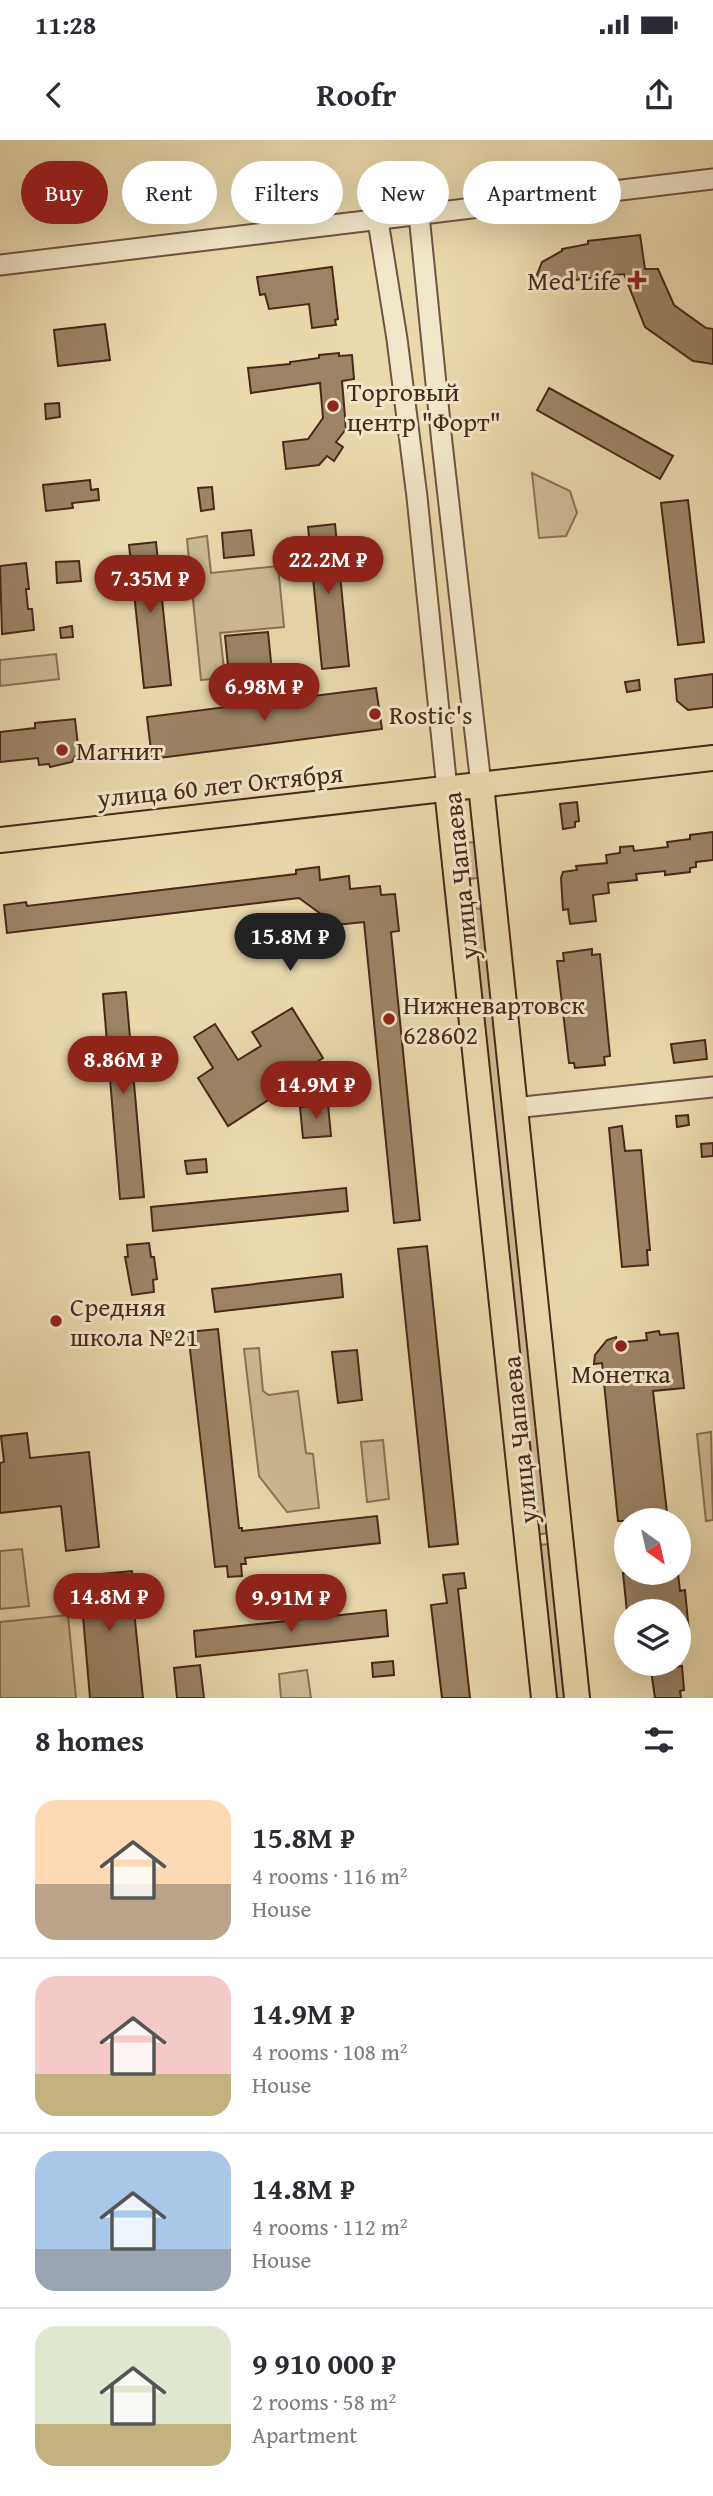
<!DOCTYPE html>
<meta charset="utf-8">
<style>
:root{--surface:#fff;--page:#f7f7f7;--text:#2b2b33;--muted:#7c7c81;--line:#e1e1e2;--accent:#8f2418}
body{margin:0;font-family:"Gentium Book Plus",serif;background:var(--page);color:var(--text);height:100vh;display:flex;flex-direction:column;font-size:26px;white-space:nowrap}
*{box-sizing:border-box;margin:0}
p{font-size:23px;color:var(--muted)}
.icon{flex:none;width:38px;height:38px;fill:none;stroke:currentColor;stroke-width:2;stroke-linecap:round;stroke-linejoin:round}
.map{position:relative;height:1558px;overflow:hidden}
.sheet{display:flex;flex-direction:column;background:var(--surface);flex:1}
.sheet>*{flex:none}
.banner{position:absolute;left:21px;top:21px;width:672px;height:63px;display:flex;gap:14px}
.needle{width:46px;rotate:146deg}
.controls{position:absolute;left:614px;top:1368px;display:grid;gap:14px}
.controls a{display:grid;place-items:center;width:77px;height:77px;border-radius:50%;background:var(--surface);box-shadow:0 7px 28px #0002;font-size:35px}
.price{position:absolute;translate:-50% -60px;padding:0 16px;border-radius:24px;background:var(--accent);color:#fff;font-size:23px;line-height:46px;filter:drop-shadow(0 2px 4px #0008)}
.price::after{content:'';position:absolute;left:50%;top:42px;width:21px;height:16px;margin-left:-10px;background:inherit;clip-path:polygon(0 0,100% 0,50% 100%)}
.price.selected{background:#222;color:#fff}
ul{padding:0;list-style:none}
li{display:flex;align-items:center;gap:21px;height:175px;padding:0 35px}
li+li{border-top:2px solid var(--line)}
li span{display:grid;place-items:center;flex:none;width:196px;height:140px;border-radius:21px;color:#555}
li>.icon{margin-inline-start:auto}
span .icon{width:84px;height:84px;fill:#fffc;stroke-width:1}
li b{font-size:30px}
h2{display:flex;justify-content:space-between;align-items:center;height:84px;padding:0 35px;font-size:30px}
.tag{padding:0 24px;border-radius:32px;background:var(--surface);box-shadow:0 7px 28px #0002;font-size:24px;line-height:63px}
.tag.selected{background:var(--accent);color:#fff}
.status{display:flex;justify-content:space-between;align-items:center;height:49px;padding:0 35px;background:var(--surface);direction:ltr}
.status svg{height:19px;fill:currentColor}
header{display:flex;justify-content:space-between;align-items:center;height:91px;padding:0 35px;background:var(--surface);font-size:32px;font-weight:700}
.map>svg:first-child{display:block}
.green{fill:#cebc94;stroke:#8b7257;stroke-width:2}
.building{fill:#9c8566;stroke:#48281a;stroke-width:2}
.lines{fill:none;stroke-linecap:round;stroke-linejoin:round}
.minor-casing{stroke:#70543f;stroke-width:23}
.major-casing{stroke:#48281a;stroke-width:28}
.minor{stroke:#f1e7ca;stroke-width:19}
.major{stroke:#e9daad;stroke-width:24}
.poi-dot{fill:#8f2418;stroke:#f1e7ca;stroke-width:2.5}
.labels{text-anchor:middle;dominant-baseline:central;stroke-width:6;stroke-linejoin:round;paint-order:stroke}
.poi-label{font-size:26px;fill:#48281a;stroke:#f1e7ca;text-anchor:start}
.street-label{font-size:26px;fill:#48281a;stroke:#f1e7ca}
</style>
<div class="status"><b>11:28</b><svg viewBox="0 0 49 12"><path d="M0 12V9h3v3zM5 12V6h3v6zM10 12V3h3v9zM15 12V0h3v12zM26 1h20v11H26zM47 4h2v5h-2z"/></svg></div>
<header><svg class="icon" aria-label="back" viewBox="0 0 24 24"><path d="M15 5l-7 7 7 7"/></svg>Roofr<svg class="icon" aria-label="share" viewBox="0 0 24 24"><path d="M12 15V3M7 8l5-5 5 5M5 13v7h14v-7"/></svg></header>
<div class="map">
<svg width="713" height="1558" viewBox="0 0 713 1558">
<rect width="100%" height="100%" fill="#e9daad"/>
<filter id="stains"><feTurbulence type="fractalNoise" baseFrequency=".00286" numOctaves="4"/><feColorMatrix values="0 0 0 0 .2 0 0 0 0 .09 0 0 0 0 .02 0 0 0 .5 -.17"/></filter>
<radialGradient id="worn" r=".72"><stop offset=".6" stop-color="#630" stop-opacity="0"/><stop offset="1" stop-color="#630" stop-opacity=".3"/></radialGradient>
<!-- green -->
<g class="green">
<path d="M532 333 570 351 577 373 566 396 539 398Z"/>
<path d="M207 396 211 433 278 426 284 487 220 493 225 538 201 540 187 399Z"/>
<path d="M56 514 59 539 0 546V520Z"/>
<path d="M476 702 479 735 477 738 469 739 466 737 462 703Z"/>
<path d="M474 768 480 769 483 773 549 1393 535 1395 470 770Z"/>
<path d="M259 1208 263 1251 269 1255 298 1251 306 1313 313 1314 319 1368 287 1372 259 1336 244 1209Z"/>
<path d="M711 1292 713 1380 706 1381 697 1294Z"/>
<path d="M383 1300 389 1359 367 1362 361 1302Z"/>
<path d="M551 1404 568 1558H553L536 1405Z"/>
<path d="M22 1409 29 1466 0 1469V1411Z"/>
<path d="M68 1475 76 1558H0V1482Z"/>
<path d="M307 1530 311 1558H281L279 1534Z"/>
</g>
<!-- building -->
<g class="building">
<path d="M640 95 645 129H658L674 165 706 188 713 189V224L693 221 645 187 624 134 533 145 542 122 562 111V109L588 104V101Z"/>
<path d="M332 127 338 179 335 180 336 185 312 188 309 164 269 169 265 154 260 155 257 137Z"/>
<path d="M105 184 110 220 58 226 54 190Z"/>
<path d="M339 213V216L352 215 354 239 342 241 346 289 336 302 343 307 334 321 327 316 319 325 286 329 283 302 308 299 323 278 320 243 251 253 248 228 290 224V222L319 218V215Z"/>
<path d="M549 248 673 316 660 339 537 270Z"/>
<path d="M59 263 60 277 46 279 45 264Z"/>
<path d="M90 340 91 350 98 349 99 360 72 363 73 368 46 371 43 345Z"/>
<path d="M212 347 214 369 201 371 198 348Z"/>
<path d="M688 360 704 502 678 505 661 363Z"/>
<path d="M335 384 349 526 322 529 308 387Z"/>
<path d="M251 390 254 415 224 418 222 393Z"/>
<path d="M156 402 171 545 144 548 129 405Z"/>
<path d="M79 421 81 441 57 443 56 422Z"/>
<path d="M26 423 29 449H26L28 469H32L34 490 2 494 0 426Z"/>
<path d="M72 486 73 497 61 498 60 488Z"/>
<path d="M268 492 272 532 229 536 225 496Z"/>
<path d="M713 534V567L688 570 677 561 675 539Z"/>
<path d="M639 540 640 550 627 552 625 542Z"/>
<path d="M376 548 382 589 152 619 147 577Z"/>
<path d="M75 579 79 615 75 616 72 622 50 627 49 624 39 625 38 618 0 622V592L35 588V583Z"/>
<path d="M577 662 579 681 575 682V687L563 689 560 664Z"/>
<path d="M713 692V720L696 722V727L690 728V732L665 735V731L636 734 637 740 608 743 609 753 593 755 596 781 570 784 568 769 563 770 561 738 563 732 577 730 576 726 607 723 606 715 620 713V707L633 706 634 711 668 707 667 702 690 699V695Z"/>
<path d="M319 727 320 740 349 736 350 749 380 746 381 755 395 754 399 791 391 792 420 1080 394 1083 364 782 336 785 299 758 7 793 4 765 26 762 27 766 296 734V730Z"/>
<path d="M592 809V815L600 814 610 916 604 917 605 925 575 928 574 923H569L557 821H564L563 813Z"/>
<path d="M126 852 144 1057 120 1059 103 854Z"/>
<path d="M292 868 323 918 300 933 295 925 265 945 273 957 228 986 198 938 213 928 194 897 215 884 238 920 261 906 252 892Z"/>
<path d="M705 900 707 919 674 923 671 904Z"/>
<path d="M328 964 331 996 303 998 300 967Z"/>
<path d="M688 975 689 985 677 987 676 976Z"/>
<path d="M622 986 625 1011 641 1010 650 1110H647L648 1125 622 1127 609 988Z"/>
<path d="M713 1003V1016L702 1017 701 1004Z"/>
<path d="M206 1019 207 1032 187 1034 185 1021Z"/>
<path d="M346 1048 348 1071 153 1091 151 1067Z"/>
<path d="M149 1103 151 1117H154L157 1139 153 1140 154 1152 132 1155 125 1117H128L127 1105Z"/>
<path d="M427 1106 458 1404 429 1407 398 1109Z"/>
<path d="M341 1134 343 1157 215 1172 212 1149Z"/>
<path d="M218 1189 239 1388H242V1391L377 1376 380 1403 245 1418 246 1424H241L242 1436 228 1437 227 1426 215 1427 188 1192Z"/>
<path d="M659 1191 660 1195 678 1193 684 1248 653 1251 668 1381H618L602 1223 594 1224 595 1215 607 1200 616 1197 617 1203 647 1200 646 1193Z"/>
<path d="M357 1210 362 1260 338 1263 332 1212Z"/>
<path d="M27 1293 30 1318 89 1312 99 1407 66 1411 61 1366 0 1373V1323L4 1322 1 1296Z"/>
<path d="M132 1431 136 1471H134L143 1558H90L83 1476 68 1477 67 1464 72 1463 69 1437Z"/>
<path d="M464 1433 466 1448 458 1449 470 1558H442L431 1465 447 1463 443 1435Z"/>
<path d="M623 1433H678L680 1451 685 1450 689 1492 679 1493V1472H627Z"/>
<path d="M386 1470 388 1496 196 1517 194 1491Z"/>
<path d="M393 1521 394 1535 373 1537 372 1523Z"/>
<path d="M200 1525 204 1558H177L174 1528Z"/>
<path d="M682 1526 684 1550 680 1551 681 1558H655L651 1530Z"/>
</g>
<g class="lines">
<!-- minor casing -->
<g class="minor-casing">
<g id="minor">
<path d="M419 75 442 303 481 645"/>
<path d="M378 81 397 199 417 357 447 649"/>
<path d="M0 125 713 39"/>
<path d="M514 968 713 947"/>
</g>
</g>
<!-- major casing -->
<g class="major-casing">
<g id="major">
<path d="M481 645 577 1558"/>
<path d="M447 649 544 1558"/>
<path d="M0 700 713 618"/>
</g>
</g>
<!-- minor -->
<use href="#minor" class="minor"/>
<!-- major -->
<use href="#major" class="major"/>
</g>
<!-- markers -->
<g class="poi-dot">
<path d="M633.5 129.5h7v7h7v7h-7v7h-7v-7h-7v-7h7z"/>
<circle cx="333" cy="266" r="7"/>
<circle cx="375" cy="574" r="7"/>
<circle cx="62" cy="610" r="7"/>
<circle cx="389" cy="879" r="7"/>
<circle cx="56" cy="1181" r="7"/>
<circle cx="621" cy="1206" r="7"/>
</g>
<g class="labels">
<!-- poi labels -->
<g class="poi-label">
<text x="621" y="140" text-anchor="end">Med Life</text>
<text x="347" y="251">Торговый<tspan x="347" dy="30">центр "Форт"</tspan></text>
<text x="389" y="574">Rostic's</text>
<text x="76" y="610">Магнит</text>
<text x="403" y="864">Нижневартовск<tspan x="403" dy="30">628602</tspan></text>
<text x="70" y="1166">Средняя<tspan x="70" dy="30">школа №21</tspan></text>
<text x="621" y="1233" text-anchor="middle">Монетка</text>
</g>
<!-- street labels -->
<g class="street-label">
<text transform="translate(220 645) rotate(-6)">улица 60 лет Октября</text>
<text transform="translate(460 736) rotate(-96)">улица Чапаева</text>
<text transform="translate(519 1300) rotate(-96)">улица Чапаева</text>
</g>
</g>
<rect width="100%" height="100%" filter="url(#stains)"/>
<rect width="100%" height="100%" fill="url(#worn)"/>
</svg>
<div class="controls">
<a><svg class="needle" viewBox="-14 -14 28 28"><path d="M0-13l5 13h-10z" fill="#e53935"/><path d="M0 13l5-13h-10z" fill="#7c7c81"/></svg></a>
<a><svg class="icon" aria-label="layers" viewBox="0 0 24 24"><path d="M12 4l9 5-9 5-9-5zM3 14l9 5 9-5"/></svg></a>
</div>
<b class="price" style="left:328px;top:456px">22.2M ₽</b>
<b class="price" style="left:150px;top:475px">7.35M ₽</b>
<b class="price" style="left:264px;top:583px">6.98M ₽</b>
<b class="price selected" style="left:290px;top:833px">15.8M ₽</b>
<b class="price" style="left:123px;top:956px">8.86M ₽</b>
<b class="price" style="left:316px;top:981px">14.9M ₽</b>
<b class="price" style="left:109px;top:1493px">14.8M ₽</b>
<b class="price" style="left:291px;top:1494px">9.91M ₽</b>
<div class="banner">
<a class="tag selected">Buy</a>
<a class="tag">Rent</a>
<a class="tag">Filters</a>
<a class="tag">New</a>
<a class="tag">Apartment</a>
</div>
</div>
<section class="sheet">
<h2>8 homes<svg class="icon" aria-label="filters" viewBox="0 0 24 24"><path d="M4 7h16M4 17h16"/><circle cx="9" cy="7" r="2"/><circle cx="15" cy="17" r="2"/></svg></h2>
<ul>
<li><span style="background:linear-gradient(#ffd9b3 60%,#b9a48a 0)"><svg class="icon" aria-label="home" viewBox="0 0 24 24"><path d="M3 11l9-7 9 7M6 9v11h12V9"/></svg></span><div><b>15.8M ₽</b><p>4 rooms · 116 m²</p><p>House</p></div></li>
<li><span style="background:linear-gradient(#f6c9c9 70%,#c2b280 0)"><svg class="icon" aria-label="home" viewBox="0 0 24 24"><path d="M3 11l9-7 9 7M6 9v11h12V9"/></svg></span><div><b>14.9M ₽</b><p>4 rooms · 108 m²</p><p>House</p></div></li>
<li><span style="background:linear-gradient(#a9c7e8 70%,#9aa5b1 0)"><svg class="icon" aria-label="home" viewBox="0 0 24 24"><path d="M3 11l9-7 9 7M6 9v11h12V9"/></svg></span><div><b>14.8M ₽</b><p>4 rooms · 112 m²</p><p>House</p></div></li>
<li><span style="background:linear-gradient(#dfe7d0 70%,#c2b280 0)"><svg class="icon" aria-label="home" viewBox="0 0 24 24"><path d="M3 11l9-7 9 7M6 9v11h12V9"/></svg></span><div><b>9 910 000 ₽</b><p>2 rooms · 58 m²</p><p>Apartment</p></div></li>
</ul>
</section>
